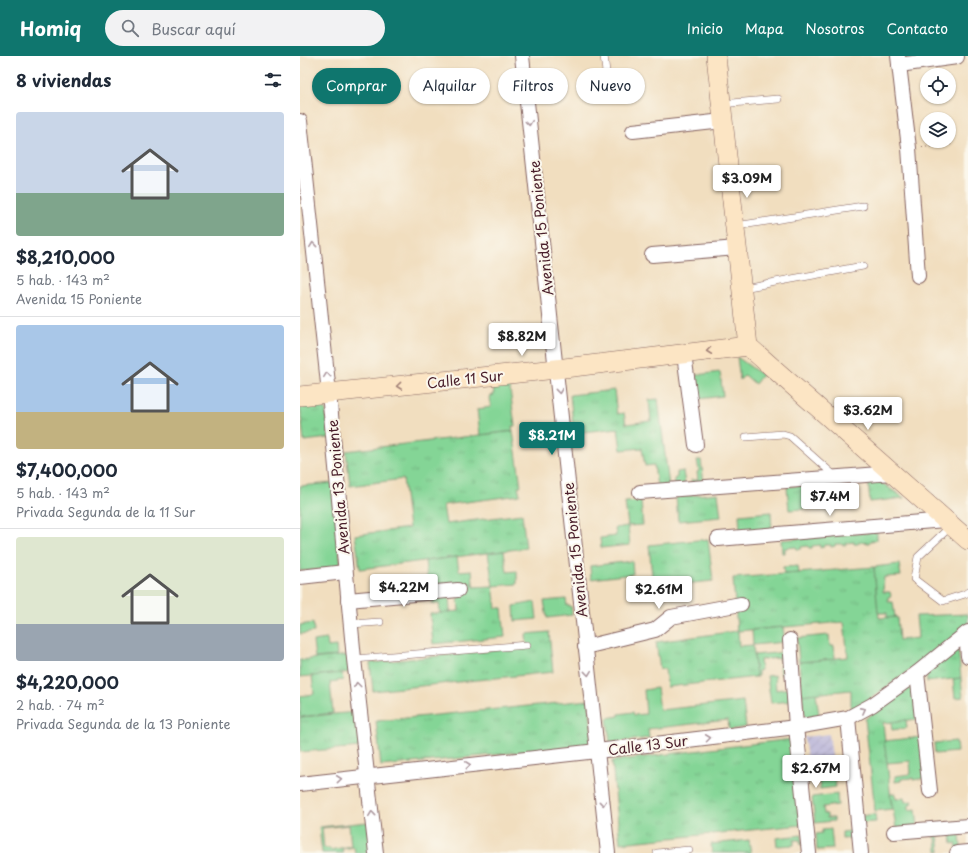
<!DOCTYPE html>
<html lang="es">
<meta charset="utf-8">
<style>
:root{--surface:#fff;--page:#f2f2f3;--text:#1f2937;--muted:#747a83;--line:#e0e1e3;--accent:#0f766e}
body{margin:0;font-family:"Playpen Sans",sans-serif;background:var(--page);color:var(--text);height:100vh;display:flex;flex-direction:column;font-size:15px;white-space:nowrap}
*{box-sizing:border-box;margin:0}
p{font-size:13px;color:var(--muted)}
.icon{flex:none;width:22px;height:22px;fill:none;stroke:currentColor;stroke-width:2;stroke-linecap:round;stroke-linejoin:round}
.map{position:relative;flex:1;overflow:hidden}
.drawer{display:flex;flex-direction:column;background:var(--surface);width:300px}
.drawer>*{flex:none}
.hud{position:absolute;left:12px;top:12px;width:380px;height:36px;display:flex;gap:8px}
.fabs{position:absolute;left:620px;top:12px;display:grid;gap:8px}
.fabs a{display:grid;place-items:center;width:36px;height:36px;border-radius:50%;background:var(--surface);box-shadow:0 1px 3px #0004;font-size:20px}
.price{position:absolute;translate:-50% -34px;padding:0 9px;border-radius:4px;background:#fff;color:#222;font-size:13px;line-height:26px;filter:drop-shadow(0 1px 2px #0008)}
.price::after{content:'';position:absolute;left:50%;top:24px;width:12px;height:9px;margin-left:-6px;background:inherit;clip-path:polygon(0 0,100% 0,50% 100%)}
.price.current{background:var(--accent);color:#fff}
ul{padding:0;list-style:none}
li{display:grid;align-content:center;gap:8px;height:212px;padding:0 16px}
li+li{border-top:1px solid var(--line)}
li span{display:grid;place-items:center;height:124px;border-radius:4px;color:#555}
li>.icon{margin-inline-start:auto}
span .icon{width:72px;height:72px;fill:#fffc;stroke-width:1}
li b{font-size:17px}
h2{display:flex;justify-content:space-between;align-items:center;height:48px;padding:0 16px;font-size:17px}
.pill{padding:0 14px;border-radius:18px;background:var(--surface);box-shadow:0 1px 3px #0004;font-size:14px;line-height:36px}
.pill.current{background:var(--accent);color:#fff}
header{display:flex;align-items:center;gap:24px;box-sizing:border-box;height:56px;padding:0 20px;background:var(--accent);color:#fff}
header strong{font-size:19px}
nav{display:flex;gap:22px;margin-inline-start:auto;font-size:14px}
.search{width:280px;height:36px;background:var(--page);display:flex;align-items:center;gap:10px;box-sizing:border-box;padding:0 14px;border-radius:22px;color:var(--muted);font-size:15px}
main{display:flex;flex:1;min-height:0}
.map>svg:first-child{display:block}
.industrial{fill:url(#industrial-furrows)}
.grass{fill:url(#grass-tufts);stroke:#677a60}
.green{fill:#84d596;stroke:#677a60;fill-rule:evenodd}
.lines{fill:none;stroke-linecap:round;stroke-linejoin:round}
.lane-casing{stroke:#84625f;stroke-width:8}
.street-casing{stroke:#84625f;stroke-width:16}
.secondary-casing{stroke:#84625f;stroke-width:20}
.path{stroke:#84625f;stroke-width:2;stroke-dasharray:1 3;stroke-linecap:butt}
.lane{stroke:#fff;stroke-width:7}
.street{stroke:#fff;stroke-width:14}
.secondary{stroke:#fce5c4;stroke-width:19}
.oneway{stroke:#ae9aa0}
.oneway2{stroke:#a38278}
.labels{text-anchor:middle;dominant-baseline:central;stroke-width:4;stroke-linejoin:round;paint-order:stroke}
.street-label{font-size:14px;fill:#4a1f2b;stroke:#fbf7ec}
</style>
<header>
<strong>Homiq</strong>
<div class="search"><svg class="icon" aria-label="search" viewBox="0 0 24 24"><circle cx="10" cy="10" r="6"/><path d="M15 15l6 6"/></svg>Buscar aquí</div>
<nav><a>Inicio</a><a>Mapa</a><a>Nosotros</a><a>Contacto</a></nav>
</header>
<main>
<section class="drawer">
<h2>8 viviendas<svg class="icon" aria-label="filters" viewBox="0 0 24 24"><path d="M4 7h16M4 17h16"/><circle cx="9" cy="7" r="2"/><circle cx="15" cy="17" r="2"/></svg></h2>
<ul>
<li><span style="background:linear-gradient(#c9d6e8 65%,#7fa58c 0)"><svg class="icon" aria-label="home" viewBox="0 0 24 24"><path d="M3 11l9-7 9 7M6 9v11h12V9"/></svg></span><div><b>$8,210,000</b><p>5 hab. · 143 m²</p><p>Avenida 15 Poniente</p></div></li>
<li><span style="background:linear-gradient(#a9c7e8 70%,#c2b280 0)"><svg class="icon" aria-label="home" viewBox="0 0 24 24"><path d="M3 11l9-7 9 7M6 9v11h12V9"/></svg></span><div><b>$7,400,000</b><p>5 hab. · 143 m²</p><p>Privada Segunda de la 11 Sur</p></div></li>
<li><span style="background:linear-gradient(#dfe7d0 70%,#9aa5b1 0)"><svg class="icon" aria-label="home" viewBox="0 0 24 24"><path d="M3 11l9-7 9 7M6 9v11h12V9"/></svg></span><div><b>$4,220,000</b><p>2 hab. · 74 m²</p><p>Privada Segunda de la 13 Poniente</p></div></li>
</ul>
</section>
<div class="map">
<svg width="668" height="797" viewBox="0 0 668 797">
<defs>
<pattern id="industrial-furrows" width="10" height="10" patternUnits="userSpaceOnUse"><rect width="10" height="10" fill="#c4c0db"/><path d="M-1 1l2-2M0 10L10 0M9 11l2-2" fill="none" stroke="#aaa5bc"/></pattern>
<pattern id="grass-tufts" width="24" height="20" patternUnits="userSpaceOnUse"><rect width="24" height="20" fill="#84d596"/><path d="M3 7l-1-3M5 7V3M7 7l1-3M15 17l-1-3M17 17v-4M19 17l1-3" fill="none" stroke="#74b681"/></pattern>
</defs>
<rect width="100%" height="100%" fill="#fbf7ec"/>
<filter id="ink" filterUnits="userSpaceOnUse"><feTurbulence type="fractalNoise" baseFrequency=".025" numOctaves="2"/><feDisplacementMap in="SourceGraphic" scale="8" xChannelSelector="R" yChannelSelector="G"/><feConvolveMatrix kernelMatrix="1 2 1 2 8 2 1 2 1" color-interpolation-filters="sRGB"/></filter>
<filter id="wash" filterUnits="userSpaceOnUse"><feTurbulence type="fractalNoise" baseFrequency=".012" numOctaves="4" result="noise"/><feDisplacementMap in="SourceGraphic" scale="16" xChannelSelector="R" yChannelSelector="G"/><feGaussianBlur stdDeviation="0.9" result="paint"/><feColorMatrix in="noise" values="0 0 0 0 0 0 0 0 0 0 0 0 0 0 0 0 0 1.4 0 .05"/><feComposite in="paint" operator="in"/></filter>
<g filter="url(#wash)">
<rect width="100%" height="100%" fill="#f1debf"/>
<!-- industrial -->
<path class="industrial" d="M529 678 534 714 509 717 504 681Z"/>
<!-- grass -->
<g class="grass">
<path d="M314 334 317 358 324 357 326 368 351 365 349 344 358 343 369 430 357 431 354 409 345 410 342 392 321 394 318 372 274 377 270 339Z"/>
<path d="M25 347 29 382 4 385 0 349Z"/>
<path d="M213 375 221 430H218L220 439 143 449 146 468 222 458 226 492 60 513 55 479 109 472 103 423 50 430 46 395Z"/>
<path d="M576 423 604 442 570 446 568 424Z"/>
<path d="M542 427 544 448 522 450 520 428Z"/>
<path d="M504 429 505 453 489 454 487 431Z"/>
<path d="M418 437 421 461 378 465 376 441Z"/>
<path d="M341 445 343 469 328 470 325 446Z"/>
<path d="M471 456 472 474 440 476 439 459Z"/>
<path d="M408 483 413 525 353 531 349 489Z"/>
<path d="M574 511 579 562 597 561 599 584 618 582 616 560 668 558V568L625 604 551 656V634L502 639 499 606 548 601 544 566 438 575 439 590 453 589 456 621 367 631 365 613H360L356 586 437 575 433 522Z"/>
<path d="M173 527 174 531 193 530 196 552H202L205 581 133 588 130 558 159 555 157 529Z"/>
<path d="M249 576 253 616 73 635 70 607 227 591 226 578Z"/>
<path d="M658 592 661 622 627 626 626 617Z"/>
<path d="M51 599 52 616 0 621V604Z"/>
<path d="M615 628 619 663 583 667 592 753 575 755 565 663Z"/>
<path d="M289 644 293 689 81 710 76 665Z"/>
<path d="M57 656 60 691 0 696V661Z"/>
<path d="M492 683 502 769 320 787 312 705Z"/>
<path d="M449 784 451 797H412L411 788Z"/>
</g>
<!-- green -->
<g class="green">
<path d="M437 301 462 319 455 328 445 319 440 324Z"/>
<path d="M420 316 423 340 399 343 396 319Z"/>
<path d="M209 326 215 370H212L213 375 180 379 177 353 191 351 190 340 194 339 193 328Z"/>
<path d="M397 404H401L404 427 392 428 391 424H398L397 416 399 415Z"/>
<path d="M383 415 385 428 375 429 374 423 377 421V416Z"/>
<path d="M33 427 41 512 0 515V430Z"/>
<path d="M328 470 330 489 301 492 300 482 316 480 315 472Z"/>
<path d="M577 476V484L570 485 569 487 558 486V488H554V486L546 487V489H543L542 488H535V490L531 491V489H524L523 491 520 492V489L512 490V492H509L508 490 501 491V493H497L496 491 485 492V497H482L481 484Z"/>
<path d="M204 495 207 516 217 515V528L193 530 188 497Z"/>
<path d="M157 501 159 515 172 514 173 527 128 532 125 505Z"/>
<path d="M332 505 333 518 291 523 290 510Z"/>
<path d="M599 508 601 520 584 521 583 536H590L591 540 588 541V546H593L595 561 587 562V557H578L574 511Z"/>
<path d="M498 510 499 517 484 518 483 511Z"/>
<path d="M149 539 150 556 140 557 139 547 132 548 131 541Z"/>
<path d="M266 543 267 550H271L272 559 247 562 244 545Z"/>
<path d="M235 546 237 563 215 565 214 550Z"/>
<path d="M13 567 14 576 0 578V569Z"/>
<path d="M483 571 485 586 453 589 452 574Z"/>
<path d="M529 579 530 590H534L535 603 499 606 497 582Z"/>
<path d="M27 583 28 591 36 590 37 600 15 602 13 585Z"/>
<path d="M486 596 488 618 481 619 479 602 460 604 461 614 458 615V621H456L454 599Z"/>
<path d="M42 617 43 624 30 626 33 657 0 661V640L14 638 12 620Z"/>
<path d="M475 619 476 634 490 632 492 645 471 647 467 620Z"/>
<path d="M661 622 663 641 655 642 653 623Z"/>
<path d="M357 632 360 654 443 645 446 671 429 674 428 664 348 673 349 682 310 687 307 662 319 660V658L333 656 334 659 346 658 344 634Z"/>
<path d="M516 637 519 659 505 662 502 639Z"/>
<path d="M606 664 607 672 592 674 591 666Z"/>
<path d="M621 681 625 722 613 724V722L601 723V725L595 726V720L611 718 610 705 587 707 584 685Z"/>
<path d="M656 685 657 696 635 698 634 687Z"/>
<path d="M534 714 536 731 520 733 518 716Z"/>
<path d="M537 738 538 749 523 751 524 758H527V762H534V765L515 767 512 741Z"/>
<path d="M590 738H595L596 743 604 742 605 746 612 745V748L609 749V754L616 753 618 772 596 774C595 761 592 751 590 738Z"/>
<path d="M575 758 576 766 562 767 561 760Z"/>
<path d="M68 766 72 797H55L54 791 42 793 43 797H22L19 771ZM49 769 51 790 30 794V792H24L22 772Z"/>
<path d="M531 773 533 793 517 794 516 778 522 777V774Z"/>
<path d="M556 774V782L542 783V776Z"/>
<path d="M633 776 660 777 661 793H657L656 787 652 788 651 778 638 779 640 795H637L636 781H633Z"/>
<path d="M502 779V789H501L500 784H494V789L477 790 476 782Z"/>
</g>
</g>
<g filter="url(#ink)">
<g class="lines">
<!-- lane casing -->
<g class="lane-casing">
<g id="lane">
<path d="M304 0 308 31"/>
<path d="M421 48 478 43"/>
<path d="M436 170 563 150"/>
<path d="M443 232 563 210"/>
<path d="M446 381 483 378 490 380 536 421"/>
<path d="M651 470 618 501 614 523 643 545 665 538 668 536"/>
<path d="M51 568 80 566"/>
<path d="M54 603 227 589"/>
<path d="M357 797 389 794"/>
</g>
</g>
<!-- street casing -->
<g class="street-casing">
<g id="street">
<path d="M222 0 308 797"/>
<path d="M598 0 609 92 618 220"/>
<path d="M599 9 657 1"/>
<path d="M0 65 29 337 54 603 76 797"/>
<path d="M333 75 423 65"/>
<path d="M352 199 437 192"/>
<path d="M384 298 396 389"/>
<path d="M340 436 592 417"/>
<path d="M418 483 645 464"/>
<path d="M0 521 45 516"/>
<path d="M48 544 158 534"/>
<path d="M666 578 668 600"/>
<path d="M490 584 496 671 509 797"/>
<path d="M285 591 355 574 371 561 441 548"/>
<path d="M617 617 630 735"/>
<path d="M548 662 561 797"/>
<path d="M0 728 297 695 496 671 548 662 572 649 617 617 668 576"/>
<path d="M594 776 668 770"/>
<path d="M657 797 668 796"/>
</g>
</g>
<!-- secondary casing -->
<g class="secondary-casing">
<g id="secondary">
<path d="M416 0 448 290"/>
<path d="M448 290 668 484"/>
<path d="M0 340 256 313 448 290"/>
</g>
</g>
<!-- path -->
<path class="path" d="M622 91 651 88"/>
<!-- lane -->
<use href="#lane" class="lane"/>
<!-- street -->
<use href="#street" class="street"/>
<!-- secondary -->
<use href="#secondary" class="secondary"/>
</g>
<!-- one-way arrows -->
<defs><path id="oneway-chevron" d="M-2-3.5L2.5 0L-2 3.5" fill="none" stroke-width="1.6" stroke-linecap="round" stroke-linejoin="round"/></defs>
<g class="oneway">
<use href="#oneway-chevron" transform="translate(229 67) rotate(84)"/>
<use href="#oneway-chevron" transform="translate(13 189) rotate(-96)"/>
<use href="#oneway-chevron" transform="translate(27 319) rotate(-96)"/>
<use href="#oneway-chevron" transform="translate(259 335) rotate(84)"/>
<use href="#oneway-chevron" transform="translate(288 617) rotate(84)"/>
<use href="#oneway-chevron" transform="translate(57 629) rotate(-97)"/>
<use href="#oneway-chevron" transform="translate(563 654) rotate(-28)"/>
<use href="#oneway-chevron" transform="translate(408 682) rotate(-7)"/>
<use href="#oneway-chevron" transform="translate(168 709) rotate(-6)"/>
<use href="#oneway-chevron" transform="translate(39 723) rotate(-6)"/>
<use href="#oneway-chevron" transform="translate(303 747) rotate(84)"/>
<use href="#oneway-chevron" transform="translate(72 758) rotate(-96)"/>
</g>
<g class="oneway2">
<use href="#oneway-chevron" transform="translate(409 295) rotate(173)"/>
<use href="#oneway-chevron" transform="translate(99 330) rotate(174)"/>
</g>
</g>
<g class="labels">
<!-- street labels -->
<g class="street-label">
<text transform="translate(241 172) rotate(-96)">Avenida 15 Poniente</text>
<text transform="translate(165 323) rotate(-6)">Calle 11 Sur</text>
<text transform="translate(38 431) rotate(-95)">Avenida 13 Poniente</text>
<text transform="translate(275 494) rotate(-96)">Avenida 15 Poniente</text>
<text transform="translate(348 689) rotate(-7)">Calle 13 Sur</text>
</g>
</g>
</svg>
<div class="fabs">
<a><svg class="icon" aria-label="locate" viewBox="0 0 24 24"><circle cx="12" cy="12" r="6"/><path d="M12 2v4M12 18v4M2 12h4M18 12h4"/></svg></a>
<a><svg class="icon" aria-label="layers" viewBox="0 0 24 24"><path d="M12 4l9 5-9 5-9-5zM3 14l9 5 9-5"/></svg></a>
</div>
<b class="price" style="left:447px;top:143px">$3.09M</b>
<b class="price" style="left:222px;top:301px">$8.82M</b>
<b class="price" style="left:568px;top:375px">$3.62M</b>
<b class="price current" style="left:252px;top:400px">$8.21M</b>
<b class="price" style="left:530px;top:461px">$7.4M</b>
<b class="price" style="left:104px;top:552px">$4.22M</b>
<b class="price" style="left:359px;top:554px">$2.61M</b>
<b class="price" style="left:516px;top:733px">$2.67M</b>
<div class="hud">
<a class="pill current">Comprar</a>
<a class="pill">Alquilar</a>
<a class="pill">Filtros</a>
<a class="pill">Nuevo</a>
</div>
</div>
</main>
